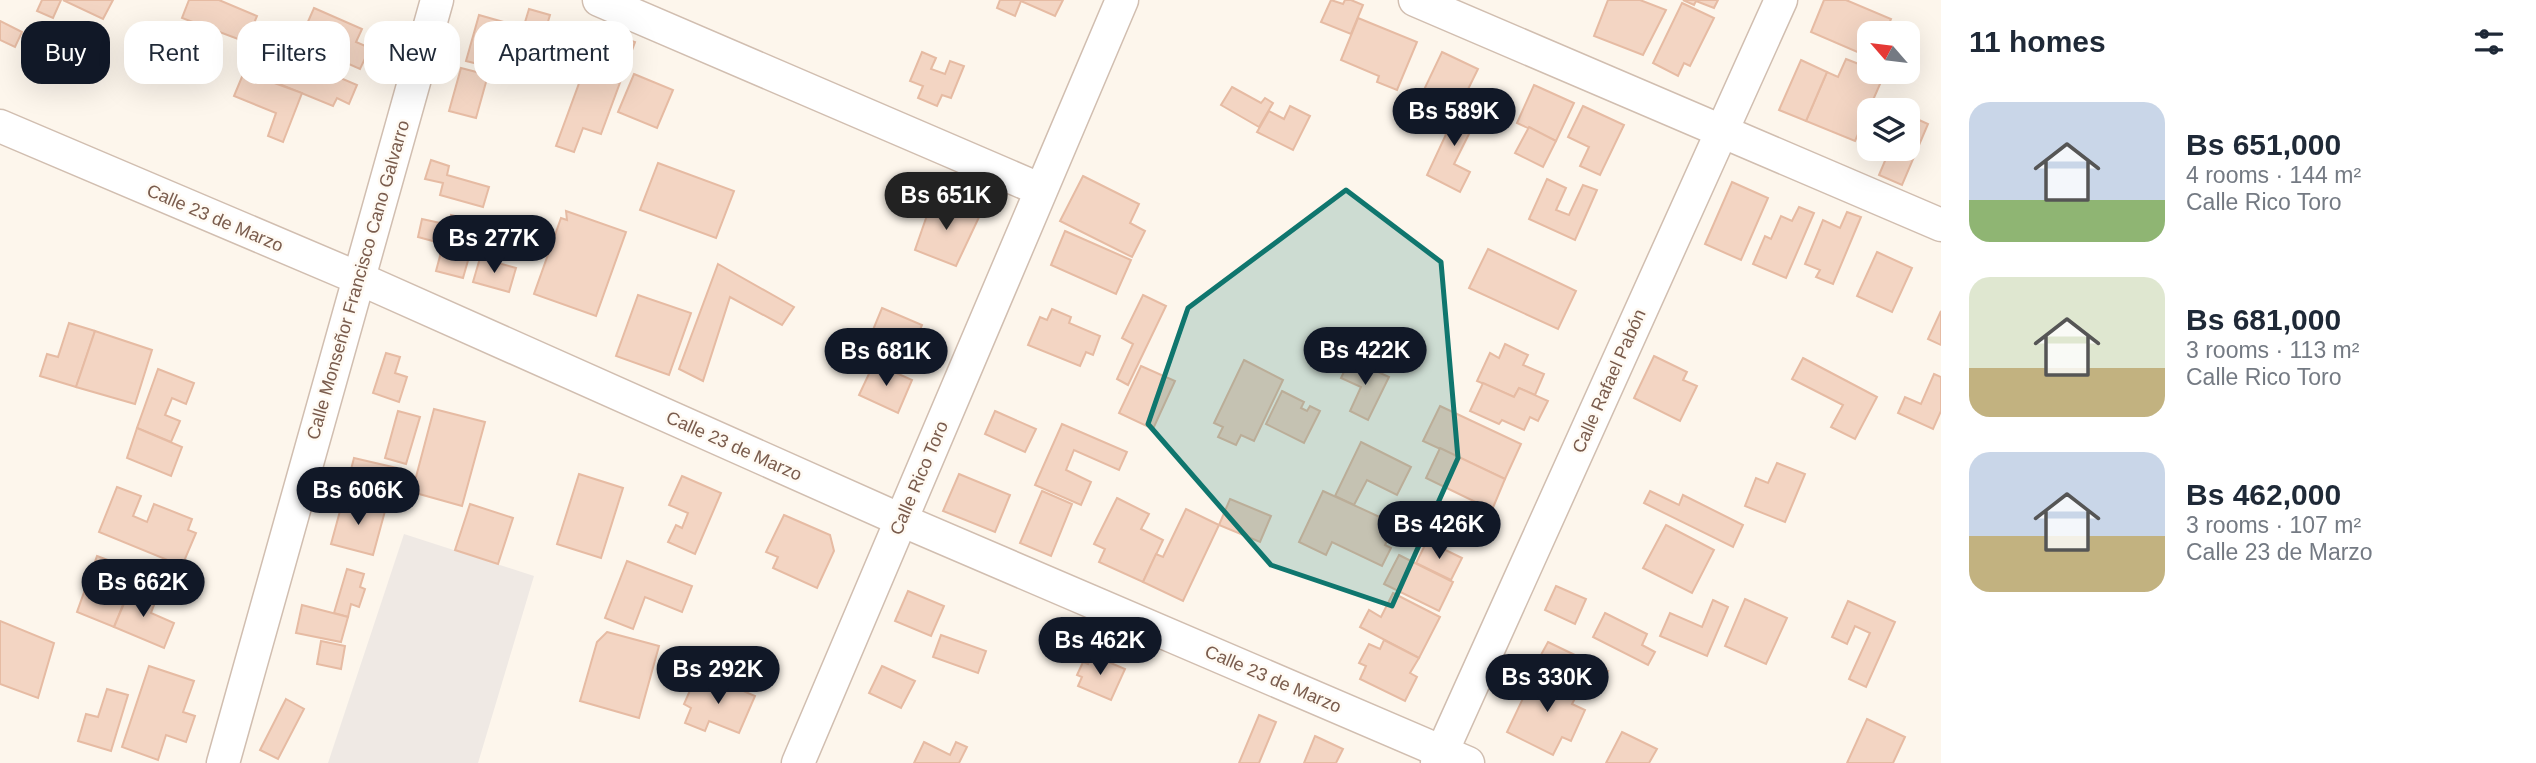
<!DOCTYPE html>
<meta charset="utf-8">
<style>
:root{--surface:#fff;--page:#f6f6f7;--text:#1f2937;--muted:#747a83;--accent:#111827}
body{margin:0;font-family:Arial,sans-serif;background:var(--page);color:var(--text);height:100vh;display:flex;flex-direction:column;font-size:26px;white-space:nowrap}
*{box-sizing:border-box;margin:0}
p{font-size:23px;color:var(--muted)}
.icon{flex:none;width:38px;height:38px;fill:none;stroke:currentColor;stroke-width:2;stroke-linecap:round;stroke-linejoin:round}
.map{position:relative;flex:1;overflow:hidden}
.sheet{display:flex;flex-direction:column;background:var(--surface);width:595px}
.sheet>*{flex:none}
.guide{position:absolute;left:21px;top:21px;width:665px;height:63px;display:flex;gap:14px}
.needle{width:46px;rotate:298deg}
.tools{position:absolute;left:1857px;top:21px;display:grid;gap:14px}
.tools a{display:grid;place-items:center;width:63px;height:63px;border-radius:14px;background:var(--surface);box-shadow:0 7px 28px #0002;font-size:35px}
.price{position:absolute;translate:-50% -60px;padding:0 16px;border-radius:24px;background:var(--accent);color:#fff;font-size:23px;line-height:46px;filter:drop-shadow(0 2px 4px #0008)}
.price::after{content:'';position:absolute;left:50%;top:42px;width:21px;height:16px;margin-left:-10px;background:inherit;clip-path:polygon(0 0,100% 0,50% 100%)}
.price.active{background:#222;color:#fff}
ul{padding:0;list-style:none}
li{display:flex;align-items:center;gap:21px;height:175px;padding:0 28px}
li span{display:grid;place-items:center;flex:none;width:196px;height:140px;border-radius:21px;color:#555}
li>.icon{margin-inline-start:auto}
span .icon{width:84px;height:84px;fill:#fffc;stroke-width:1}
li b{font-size:30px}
h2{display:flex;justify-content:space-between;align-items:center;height:84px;padding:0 28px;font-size:30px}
.chip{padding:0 24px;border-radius:21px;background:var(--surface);box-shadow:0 7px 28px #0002;font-size:24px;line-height:63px}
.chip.active{background:var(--accent);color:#fff}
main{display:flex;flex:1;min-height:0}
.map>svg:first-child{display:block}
.industrial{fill:#efe9e4}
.building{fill:#f3d5c3;stroke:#e6bba3;stroke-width:2}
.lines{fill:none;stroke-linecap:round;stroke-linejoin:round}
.minor-casing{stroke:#d1beb0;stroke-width:35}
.minor{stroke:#fff;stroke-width:32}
.marked{fill:#0f766e;fill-opacity:0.2;stroke:#0f766e;stroke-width:5;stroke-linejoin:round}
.labels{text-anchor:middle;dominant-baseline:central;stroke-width:5;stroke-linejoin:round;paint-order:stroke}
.street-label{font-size:18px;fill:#7a5c4d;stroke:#fffaf3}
</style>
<main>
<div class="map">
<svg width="1941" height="763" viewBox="0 0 1941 763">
<rect width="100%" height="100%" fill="#fdf6ec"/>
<!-- industrial -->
<path class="industrial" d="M404 534 534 576 478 763H328Z"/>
<!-- building -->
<g class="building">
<path d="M42 0H61L53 18 37 11Z"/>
<path d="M63 0H113L103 19Z"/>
<path d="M189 0H219L257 16 246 42 182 18Z"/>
<path d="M1000 0H1063L1055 16 1021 1 1015 16 997 8Z"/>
<path d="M1331 0 1343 4 1345 0H1351L1363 5 1351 34 1321 22Z"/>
<path d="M1608 0H1640L1666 10 1643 55 1594 36Z"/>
<path d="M1683 0H1718L1714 8 1696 1 1694 5Z"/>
<path d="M1824 0H1846L1891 19 1885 33H1869V57L1811 32Z"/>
<path d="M1682 3 1714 18 1690 66 1684 63 1678 76 1653 63Z"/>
<path d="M314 8 362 29 356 42 370 48 360 69 299 42Z"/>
<path d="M529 9 550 15 537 58 516 52Z"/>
<path d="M479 15 507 23 494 68 466 61Z"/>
<path d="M1358 18 1417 42 1397 90 1377 82 1379 76 1341 60Z"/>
<path d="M0 21 22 32 15 47 0 40Z"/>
<path d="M599 29 635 42 601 134 583 128 574 152 556 146Z"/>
<path d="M278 37 343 65 338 77 357 85 349 104 337 98 333 106 262 77Z"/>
<path d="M922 52 936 58 931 69 945 74 950 61 964 66 951 98 942 95 937 106 918 98 923 86 910 81Z"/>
<path d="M1442 52 1478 69 1446 134 1411 117Z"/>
<path d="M1846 59 1869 68V72L1884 75 1855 141 1806 121 1827 72 1838 77Z"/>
<path d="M1801 60 1827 72 1806 121 1779 110Z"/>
<path d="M461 68 488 75 476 118 449 111Z"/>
<path d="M244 72 302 93 283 142 268 136 276 113 234 96Z"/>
<path d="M634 74 673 90 657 128 618 112Z"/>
<path d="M1534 85 1574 103 1556 141 1517 123Z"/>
<path d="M1232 87 1261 103 1265 98 1273 103 1259 127 1221 105Z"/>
<path d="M1462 100 1481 110 1454 164 1470 172 1460 192 1427 175Z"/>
<path d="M1290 106 1310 116 1293 150 1257 132 1269 111 1284 119Z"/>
<path d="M1583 106 1624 125 1600 175 1580 166 1589 147 1568 137Z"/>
<path d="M1908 115 1928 124 1902 185 1879 175 1890 149H1908Z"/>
<path d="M1529 127 1556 141 1543 167 1515 153Z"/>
<path d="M431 160 449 166 447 175 489 187 483 207 440 195 443 183 425 179Z"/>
<path d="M658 163 734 191 716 238 640 210Z"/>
<path d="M1083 176 1139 204 1130 223 1145 231 1132 257 1060 221Z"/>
<path d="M1547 179 1566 188 1556 210 1569 215 1583 185 1597 190 1575 240 1529 219Z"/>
<path d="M1732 182 1768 198 1741 260 1705 244Z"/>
<path d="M933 198 980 215 956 266 915 250Z"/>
<path d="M1799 207 1814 213 1786 278 1753 264 1765 236 1771 239 1781 216 1792 221Z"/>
<path d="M566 211 626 232 596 316 534 294 561 218 567 220Z"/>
<path d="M1847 212 1861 217 1833 284 1816 277 1820 270 1805 264 1823 220 1840 228Z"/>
<path d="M451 215 471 220 464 247 458 245 456 254 469 257 463 278 436 271Z"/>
<path d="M422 219 445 224 440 243 418 237Z"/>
<path d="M1065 231 1131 260 1116 294 1051 265Z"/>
<path d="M1488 249 1576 291 1558 329 1469 288Z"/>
<path d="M1877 252 1912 268 1892 312 1857 296Z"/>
<path d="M480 258 516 268 509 292 473 282Z"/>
<path d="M718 264 794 307 782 325 730 297 703 381 679 369Z"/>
<path d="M638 295 691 313 669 375 616 356Z"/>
<path d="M1143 295 1166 306 1128 385 1117 379 1133 344 1122 338Z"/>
<path d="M882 308 922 325 908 359 868 342Z"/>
<path d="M1052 309 1071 317 1069 323 1100 336 1093 355 1086 352 1080 366 1028 345 1040 317 1047 320Z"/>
<path d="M1941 311V345L1928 339Z"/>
<path d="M69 323 95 331 76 387 40 376 47 354 58 357Z"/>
<path d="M95 331 152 350 135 404 76 387Z"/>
<path d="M1505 344 1528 355 1523 365 1544 374 1535 395 1519 388 1514 397 1477 381 1490 353 1499 358Z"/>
<path d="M386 353 400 357 395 373 407 377 399 402 373 393Z"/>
<path d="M1654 356 1687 372 1683 380 1697 386 1680 421 1634 398Z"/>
<path d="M1803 358 1877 397 1855 439 1831 427 1843 405 1792 379Z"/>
<path d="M1350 359 1389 377 1368 420 1350 411 1361 387 1341 378Z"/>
<path d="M1244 360 1283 380 1254 441 1241 435 1236 445 1218 437 1223 427 1214 423Z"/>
<path d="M874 363 912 380 898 413 859 395Z"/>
<path d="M1141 366 1175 381 1153 429 1119 413Z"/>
<path d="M158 369 194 383 186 404 172 398 165 415 180 421 171 442 137 428Z"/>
<path d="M1934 374 1941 377V411L1933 429 1898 413 1905 397 1921 404Z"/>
<path d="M1483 383 1514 397 1519 388 1548 401 1538 421 1530 417 1524 430 1502 420 1499 424 1470 411Z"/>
<path d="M1282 391 1304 402 1301 408 1307 411 1310 406 1320 411 1304 443 1266 424Z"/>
<path d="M1440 406 1521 444 1505 479 1423 441Z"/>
<path d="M434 409 485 422 462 506 412 492Z"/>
<path d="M398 411 420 417 406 464 385 458Z"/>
<path d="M995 411 1036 429 1025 452 985 434Z"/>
<path d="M1062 424 1127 452 1119 470 1074 450 1066 470 1091 482 1081 505 1035 485Z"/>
<path d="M137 428 182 447 171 476 127 458Z"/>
<path d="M1361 442 1411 467 1397 495 1367 480 1354 505 1335 496Z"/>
<path d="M1440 448 1505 479 1492 510 1426 478Z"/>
<path d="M354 458 397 468 385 511 343 500Z"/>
<path d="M1777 463 1805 474 1785 522 1745 506 1756 478 1768 483Z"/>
<path d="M579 474 623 488 601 558 557 544Z"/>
<path d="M959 474 1010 495 995 532 943 511Z"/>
<path d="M682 476 721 493 695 554 668 542 676 525 682 528 688 513 669 505Z"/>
<path d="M117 487 141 496 133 516 147 522 154 504 192 519 188 530 196 533 182 566 99 532Z"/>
<path d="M1042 491 1072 504 1051 556 1020 543Z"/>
<path d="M1323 491 1395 524 1385 545 1391 548 1382 566 1332 542 1326 555 1299 542Z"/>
<path d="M1650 491 1679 505 1683 495 1743 525 1733 547 1644 503Z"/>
<path d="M1117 498 1149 514 1141 529 1163 540 1143 582 1099 562 1105 549 1094 544Z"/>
<path d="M1230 499 1271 516 1260 542 1219 525Z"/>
<path d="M343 500 385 511 373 555 331 544Z"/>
<path d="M470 504 513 518 498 564 455 550Z"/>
<path d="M1186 509 1219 525 1183 601 1143 582 1156 554 1163 557Z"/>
<path d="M784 515 830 535 834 551 817 588 773 568 778 557 766 552Z"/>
<path d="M1666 525 1714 550 1692 593 1643 568Z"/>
<path d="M1427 541 1462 558 1451 580 1416 563Z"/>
<path d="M1399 555 1453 582 1439 611 1384 584Z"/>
<path d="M97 556 124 566 113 596 125 600 114 627 77 612Z"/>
<path d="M627 561 692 586 682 612 645 597 633 629 605 618Z"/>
<path d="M347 569 364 574 360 587 365 589 359 607 351 604 348 617 334 613Z"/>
<path d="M1556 586 1586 599 1575 624 1545 610Z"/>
<path d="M131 587 157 597 151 613 174 623 164 648 114 627Z"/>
<path d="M908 591 944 606 931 636 895 621Z"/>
<path d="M1393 593 1440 617 1419 658 1360 627 1369 610 1381 617Z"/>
<path d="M1745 599 1787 618 1766 664 1725 646Z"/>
<path d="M1713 600 1728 607 1707 656 1660 636 1670 613 1702 627Z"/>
<path d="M1848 601 1895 622 1866 687 1849 679 1870 633 1855 626 1847 644 1832 637Z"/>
<path d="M302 605 348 617 341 642 296 633Z"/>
<path d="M1605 613 1647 634 1642 645 1655 652 1648 665 1593 637Z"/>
<path d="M0 621 54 643 38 698 0 684Z"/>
<path d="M607 632 659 646 639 718 580 701 597 642Z"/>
<path d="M941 635 986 651 978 673 933 657Z"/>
<path d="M1384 640 1419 658 1410 673 1417 677 1405 701 1360 679 1366 666 1359 663 1369 644 1380 649Z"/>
<path d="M321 641 345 646 341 669 317 664Z"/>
<path d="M1548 642 1608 671 1597 694 1536 664Z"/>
<path d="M1092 655 1125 669 1111 700 1078 686 1082 677 1077 675 1083 662 1088 664Z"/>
<path d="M149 666 194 681 183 712 195 716 186 742 166 735 158 760 122 747Z"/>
<path d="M882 666 915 681 901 708 869 693Z"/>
<path d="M1536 671 1579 691 1572 704 1585 710 1571 741 1562 737 1553 755 1507 732Z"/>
<path d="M695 679 723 690V682L755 696 739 733 709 721 705 731 685 723 691 708 684 704Z"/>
<path d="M107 689 128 695 111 751 78 741 86 714 98 717Z"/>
<path d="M286 699 304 709 278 759 260 750Z"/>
<path d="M1259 715 1276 722 1259 763H1239Z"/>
<path d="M1867 719 1905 737 1893 763H1847Z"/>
<path d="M1622 732 1657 749 1649 763H1606Z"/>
<path d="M1315 736 1343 749 1336 763H1304Z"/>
<path d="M924 742 950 755 956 742 967 747 959 763H914Z"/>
</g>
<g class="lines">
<!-- minor casing -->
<g class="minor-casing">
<g id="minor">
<path d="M599 0 1039 189"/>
<path d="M1415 0 1941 225"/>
<path d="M0 126 358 278 901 520 1468 763"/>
<path d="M223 763 437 0"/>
<path d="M798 763 1122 0"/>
<path d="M1437 763 1781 0"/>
</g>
</g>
<!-- minor -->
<use href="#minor" class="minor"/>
</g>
<!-- marked area -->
<path class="marked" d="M1346 190 1441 262 1458 458 1392 606 1271 565 1148 424 1188 308Z"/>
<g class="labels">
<!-- street labels -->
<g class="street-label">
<text transform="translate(215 218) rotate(23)">Calle 23 de Marzo</text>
<text transform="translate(358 280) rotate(-74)">Calle Monseñor Francisco Cano Galvarro</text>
<text transform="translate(1609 381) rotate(-66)">Calle Rafael Pabón</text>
<text transform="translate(734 446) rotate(24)">Calle 23 de Marzo</text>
<text transform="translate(919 478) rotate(-67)">Calle Rico Toro</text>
<text transform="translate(1273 679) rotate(23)">Calle 23 de Marzo</text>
</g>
</g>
</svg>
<div class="tools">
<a><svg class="needle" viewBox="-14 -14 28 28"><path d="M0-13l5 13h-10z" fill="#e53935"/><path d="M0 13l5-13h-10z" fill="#747a83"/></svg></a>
<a><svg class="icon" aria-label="layers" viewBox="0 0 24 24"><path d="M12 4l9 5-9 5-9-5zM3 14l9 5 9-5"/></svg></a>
</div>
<b class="price" style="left:1454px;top:148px">Bs 589K</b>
<b class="price active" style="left:946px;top:232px">Bs 651K</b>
<b class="price" style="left:494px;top:275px">Bs 277K</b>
<b class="price" style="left:1365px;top:387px">Bs 422K</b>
<b class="price" style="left:886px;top:388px">Bs 681K</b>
<b class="price" style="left:358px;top:527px">Bs 606K</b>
<b class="price" style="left:1439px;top:561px">Bs 426K</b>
<b class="price" style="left:143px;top:619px">Bs 662K</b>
<b class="price" style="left:1100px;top:677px">Bs 462K</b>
<b class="price" style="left:718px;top:706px">Bs 292K</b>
<b class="price" style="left:1547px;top:714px">Bs 330K</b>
<div class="guide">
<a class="chip active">Buy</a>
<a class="chip">Rent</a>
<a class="chip">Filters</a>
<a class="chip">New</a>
<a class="chip">Apartment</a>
</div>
</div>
<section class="sheet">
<h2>11 homes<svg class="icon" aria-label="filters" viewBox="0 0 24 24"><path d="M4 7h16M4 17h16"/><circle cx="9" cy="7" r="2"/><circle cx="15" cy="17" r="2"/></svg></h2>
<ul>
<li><span style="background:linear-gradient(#c9d6e8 70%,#8fb573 0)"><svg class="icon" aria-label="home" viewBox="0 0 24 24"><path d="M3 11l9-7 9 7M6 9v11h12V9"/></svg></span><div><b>Bs 651,000</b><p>4 rooms · 144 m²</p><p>Calle Rico Toro</p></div></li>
<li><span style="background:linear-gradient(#dfe7d0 65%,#c2b280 0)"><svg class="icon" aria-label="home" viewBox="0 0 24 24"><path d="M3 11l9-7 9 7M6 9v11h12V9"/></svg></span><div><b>Bs 681,000</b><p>3 rooms · 113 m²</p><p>Calle Rico Toro</p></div></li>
<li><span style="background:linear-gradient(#c9d6e8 60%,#c2b280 0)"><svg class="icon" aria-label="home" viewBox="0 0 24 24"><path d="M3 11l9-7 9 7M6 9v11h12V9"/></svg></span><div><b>Bs 462,000</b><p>3 rooms · 107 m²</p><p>Calle 23 de Marzo</p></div></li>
</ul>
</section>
</main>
